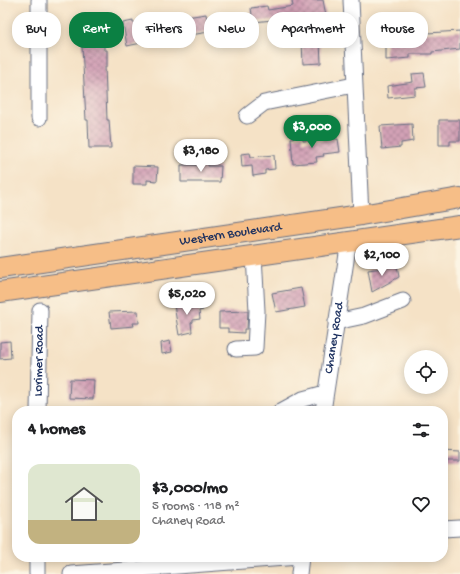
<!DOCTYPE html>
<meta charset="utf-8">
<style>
:root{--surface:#fff;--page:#f6f6f6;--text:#202124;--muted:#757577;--line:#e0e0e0;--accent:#0b8043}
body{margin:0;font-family:"Gochi Hand",sans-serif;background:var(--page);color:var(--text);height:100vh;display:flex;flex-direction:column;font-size:15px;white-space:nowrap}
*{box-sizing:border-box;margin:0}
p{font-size:13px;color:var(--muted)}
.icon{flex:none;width:22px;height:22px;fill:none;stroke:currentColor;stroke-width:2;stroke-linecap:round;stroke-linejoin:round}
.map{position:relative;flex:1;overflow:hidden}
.sheet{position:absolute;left:12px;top:406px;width:436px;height:156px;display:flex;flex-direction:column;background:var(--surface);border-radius:16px;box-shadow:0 2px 10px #0003}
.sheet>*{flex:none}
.guide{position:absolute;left:12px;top:12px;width:436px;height:36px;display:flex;gap:8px}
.fabs{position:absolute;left:404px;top:350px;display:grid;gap:8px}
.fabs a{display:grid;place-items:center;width:44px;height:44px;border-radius:50%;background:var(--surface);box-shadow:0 2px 10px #0003;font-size:20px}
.price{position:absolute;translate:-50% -34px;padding:0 9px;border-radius:14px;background:#fff;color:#222;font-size:13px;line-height:26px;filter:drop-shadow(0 1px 2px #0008)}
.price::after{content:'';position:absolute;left:50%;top:24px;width:12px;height:9px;margin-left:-6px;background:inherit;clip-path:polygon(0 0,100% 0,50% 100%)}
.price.active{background:var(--accent);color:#fff}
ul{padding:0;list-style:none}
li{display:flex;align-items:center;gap:12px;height:100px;padding:0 16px}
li+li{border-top:1px solid var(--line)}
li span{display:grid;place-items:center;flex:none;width:112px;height:80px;border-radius:12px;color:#555}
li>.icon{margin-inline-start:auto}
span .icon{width:48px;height:48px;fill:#fffc;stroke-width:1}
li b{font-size:17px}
h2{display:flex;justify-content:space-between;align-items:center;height:48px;padding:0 16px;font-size:17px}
.tag{padding:0 14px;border-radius:16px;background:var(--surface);box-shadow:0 2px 10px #0003;font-size:14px;line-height:36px}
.tag.active{background:var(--accent);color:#fff}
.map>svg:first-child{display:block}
.building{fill:url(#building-cross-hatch)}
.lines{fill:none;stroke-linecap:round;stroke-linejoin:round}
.minor-casing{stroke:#676e82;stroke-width:17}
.major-casing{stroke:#676e82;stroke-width:22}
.minor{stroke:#fff;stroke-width:15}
.major{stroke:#f6be87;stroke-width:20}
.labels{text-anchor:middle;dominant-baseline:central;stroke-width:3.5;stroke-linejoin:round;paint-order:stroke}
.street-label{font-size:13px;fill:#1b2f5e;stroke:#fcf5e5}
</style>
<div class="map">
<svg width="460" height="574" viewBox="0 0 460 574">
<defs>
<pattern id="building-cross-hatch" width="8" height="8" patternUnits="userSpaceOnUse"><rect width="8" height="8" fill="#d3a2b6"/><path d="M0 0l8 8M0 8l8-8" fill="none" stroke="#aa8497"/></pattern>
</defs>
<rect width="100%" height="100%" fill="#fcf5e5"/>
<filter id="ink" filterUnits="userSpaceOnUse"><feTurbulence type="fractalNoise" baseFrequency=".025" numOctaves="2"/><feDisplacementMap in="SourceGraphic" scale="8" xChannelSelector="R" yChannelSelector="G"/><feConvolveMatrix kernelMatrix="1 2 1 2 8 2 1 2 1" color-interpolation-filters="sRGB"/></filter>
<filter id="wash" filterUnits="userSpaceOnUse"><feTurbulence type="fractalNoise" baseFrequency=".012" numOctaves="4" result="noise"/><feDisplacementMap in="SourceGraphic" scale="16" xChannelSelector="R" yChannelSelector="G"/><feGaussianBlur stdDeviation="0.9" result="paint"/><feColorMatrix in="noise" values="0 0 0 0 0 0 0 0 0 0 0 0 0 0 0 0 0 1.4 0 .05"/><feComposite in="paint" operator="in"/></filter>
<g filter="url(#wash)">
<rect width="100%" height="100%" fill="#f5e2c6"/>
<g id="blocks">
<!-- building -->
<g class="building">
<path d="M298 0H323L326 16 274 24 273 20 253 22 251 8 267 6 268 10 293 6 292 1Z"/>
<path d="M206 14 209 32 184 36 180 18Z"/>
<path d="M133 21V23H137L138 26 146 25V42L127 46 123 23Z"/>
<path d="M410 27 411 34 460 31V49L432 52V54H410V58L386 60V28Z"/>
<path d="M81 28H101V32H104V50H107V66H105L107 120H109L111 148H89L88 120H86Z"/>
<path d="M320 41 321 63 303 64 302 42Z"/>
<path d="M424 73 426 87 415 88V95L388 98 387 86 413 82 412 74Z"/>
<path d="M439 120H460V141H450V145H439Z"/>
<path d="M412 124 413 141 401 143V147L382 149 380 126Z"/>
<path d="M303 136V141L338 139 340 152 323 154 324 156 316 157 317 162 293 164 291 138Z"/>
<path d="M250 153 251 157 274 155 275 169 265 170V174L253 176 252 166 242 167 241 154Z"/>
<path d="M198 162H208V166H221L220 182H181V165H198Z"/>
<path d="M133 166 158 167 157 181 147 180V184H133Z"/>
<path d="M397 266 399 277 372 292 368 270Z"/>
<path d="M301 288 305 307 276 312 272 293Z"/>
<path d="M202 301 203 310 199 311 200 319 193 320V322L191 323 192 332 179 335 174 305Z"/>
<path d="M138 311 139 323H133L134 326 111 328 109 312Z"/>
<path d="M248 311 247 329H244V333L228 332V328H219V312Z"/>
<path d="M10 341 11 358 0 359V342Z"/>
<path d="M170 341 172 352 162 354 161 343Z"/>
<path d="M70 379 94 380 93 399 69 398Z"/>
<path d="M443 451 460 452V461H443Z"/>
</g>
</g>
</g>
<g filter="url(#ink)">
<use href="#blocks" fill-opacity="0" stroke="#676e82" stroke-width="1"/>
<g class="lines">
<!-- minor casing -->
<g class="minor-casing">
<g id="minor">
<path d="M351 0 361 215"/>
<path d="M247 116 264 103 354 85"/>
<path d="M39 118V0"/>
<path d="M336 322 364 316 403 301"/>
<path d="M236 349 255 348 257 311 254 255"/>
<path id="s1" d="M38 411 40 310"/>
<path d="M281 411 303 399 325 393"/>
<path id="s2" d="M323 411 349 241"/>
<path d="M443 529 460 528"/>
<path d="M37 574V557"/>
<path d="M71 574 299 557"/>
<path d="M299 574 301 557"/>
</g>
</g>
<!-- major casing -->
<g class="major-casing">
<g id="major">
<path id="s3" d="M0 268 361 215 460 198"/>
<path d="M0 292 460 226"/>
</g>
</g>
<!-- minor -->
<use href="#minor" class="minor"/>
<!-- major -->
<use href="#major" class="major"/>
</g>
</g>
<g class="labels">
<!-- street labels -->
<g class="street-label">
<text stroke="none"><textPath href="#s3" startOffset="233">Western Boulevard</textPath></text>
<text stroke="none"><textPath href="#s2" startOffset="74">Chaney Road</textPath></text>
<text stroke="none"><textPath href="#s1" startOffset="50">Lorimer Road</textPath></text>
</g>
</g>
</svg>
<div class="fabs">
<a><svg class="icon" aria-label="locate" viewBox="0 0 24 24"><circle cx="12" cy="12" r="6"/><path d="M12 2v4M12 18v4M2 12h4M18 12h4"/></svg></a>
</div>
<b class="price active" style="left:312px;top:149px">$3,000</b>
<b class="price" style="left:201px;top:173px">$3,180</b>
<b class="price" style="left:382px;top:277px">$2,100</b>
<b class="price" style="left:187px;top:316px">$5,020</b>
<div class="guide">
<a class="tag">Buy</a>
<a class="tag active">Rent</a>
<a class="tag">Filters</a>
<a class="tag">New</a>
<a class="tag">Apartment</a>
<a class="tag">House</a>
</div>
<section class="sheet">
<h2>4 homes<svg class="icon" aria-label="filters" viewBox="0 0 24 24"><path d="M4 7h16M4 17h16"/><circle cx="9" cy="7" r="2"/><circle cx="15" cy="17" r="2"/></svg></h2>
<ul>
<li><span style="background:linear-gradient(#dfe7d0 70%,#c2b280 0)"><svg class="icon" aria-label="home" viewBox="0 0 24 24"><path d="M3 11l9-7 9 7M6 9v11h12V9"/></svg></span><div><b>$3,000/mo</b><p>5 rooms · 118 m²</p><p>Chaney Road</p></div><svg class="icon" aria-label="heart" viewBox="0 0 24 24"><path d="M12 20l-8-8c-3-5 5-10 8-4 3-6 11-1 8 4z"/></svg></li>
</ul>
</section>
</div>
